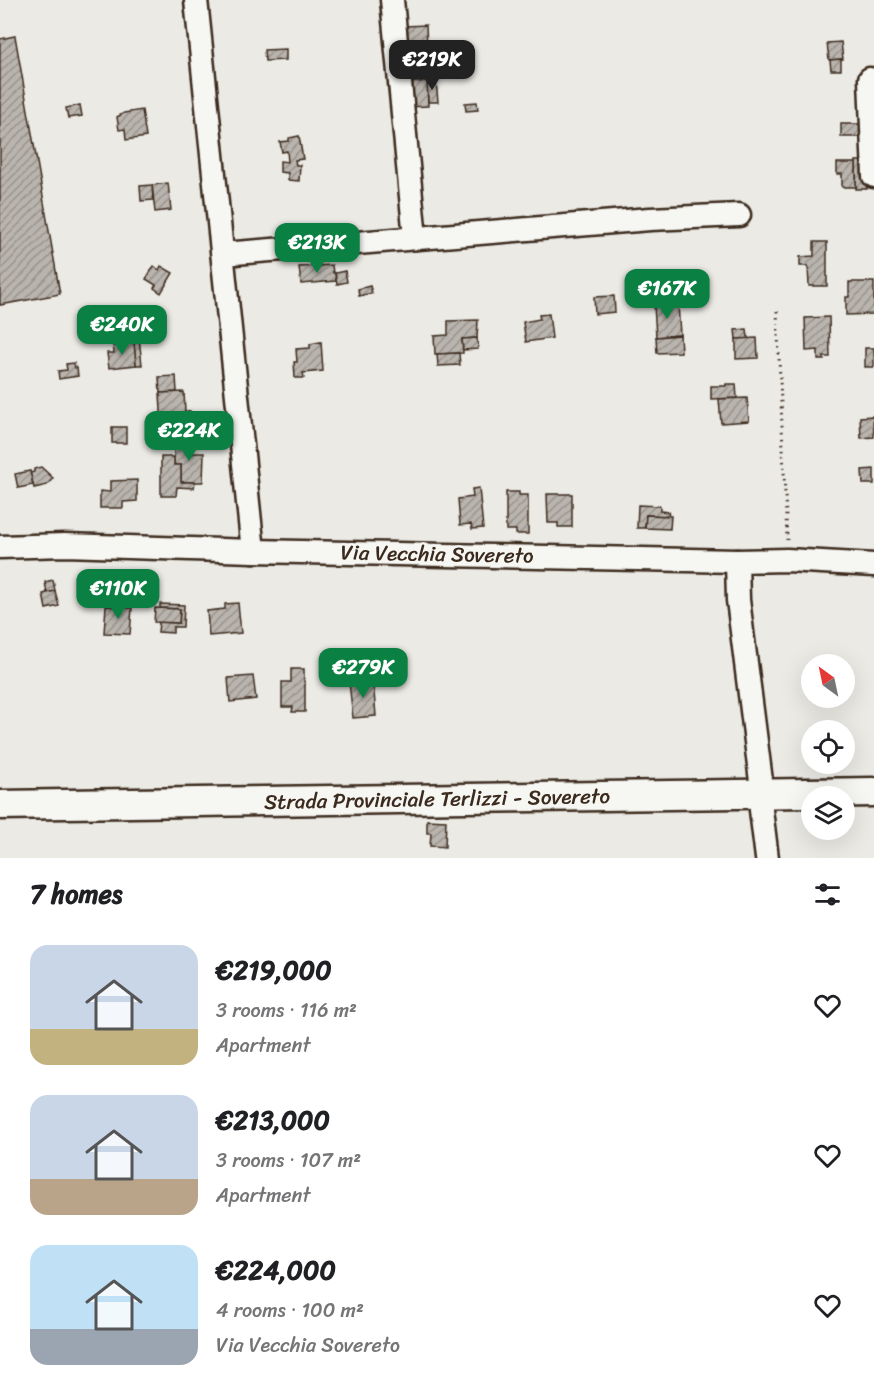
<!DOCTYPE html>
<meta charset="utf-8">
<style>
:root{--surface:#fff;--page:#f2f2f2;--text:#202124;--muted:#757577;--accent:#0b8043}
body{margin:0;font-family:Sriracha,sans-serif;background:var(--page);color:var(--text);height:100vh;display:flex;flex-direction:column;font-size:22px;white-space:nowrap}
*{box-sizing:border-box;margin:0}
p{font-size:20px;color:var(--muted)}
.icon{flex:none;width:33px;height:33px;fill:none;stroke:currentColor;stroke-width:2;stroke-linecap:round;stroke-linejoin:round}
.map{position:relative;height:858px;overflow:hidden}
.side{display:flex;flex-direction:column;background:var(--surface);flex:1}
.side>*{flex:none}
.needle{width:39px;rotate:327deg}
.controls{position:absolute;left:801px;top:654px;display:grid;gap:12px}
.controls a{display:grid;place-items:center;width:54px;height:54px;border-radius:50%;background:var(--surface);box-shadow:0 6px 24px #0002;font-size:30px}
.price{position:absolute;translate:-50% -51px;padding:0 14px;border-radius:12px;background:var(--accent);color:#fff;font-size:20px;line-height:39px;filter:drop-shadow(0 2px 3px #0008)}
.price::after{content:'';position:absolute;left:50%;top:36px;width:18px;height:14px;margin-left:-9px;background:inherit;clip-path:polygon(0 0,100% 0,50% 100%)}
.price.on{background:#222;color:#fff}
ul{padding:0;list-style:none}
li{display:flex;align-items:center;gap:18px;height:150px;padding:0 30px}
li span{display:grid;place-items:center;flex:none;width:168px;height:120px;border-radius:18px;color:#555}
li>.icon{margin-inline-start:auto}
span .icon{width:72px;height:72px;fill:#fffc;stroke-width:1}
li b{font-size:26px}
h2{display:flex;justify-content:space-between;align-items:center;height:72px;padding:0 30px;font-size:26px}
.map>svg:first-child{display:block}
.building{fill:url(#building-hatch);stroke:#3b2a1e;stroke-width:1.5}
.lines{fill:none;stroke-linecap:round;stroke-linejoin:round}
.minor-casing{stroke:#3b2a1e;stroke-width:27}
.major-casing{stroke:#3b2a1e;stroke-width:33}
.path{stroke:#3b2a1e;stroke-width:3;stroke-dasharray:1.5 4.5;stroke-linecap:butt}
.minor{stroke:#f6f6f2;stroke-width:22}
.major{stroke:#f6f6f2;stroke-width:28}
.labels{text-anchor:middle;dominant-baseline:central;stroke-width:4.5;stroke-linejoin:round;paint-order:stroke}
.street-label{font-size:21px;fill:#3b2a1e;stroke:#f6f6f2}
</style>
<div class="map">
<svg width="874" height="858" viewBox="0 0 874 858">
<defs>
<pattern id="building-hatch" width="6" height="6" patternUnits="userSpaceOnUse" patternTransform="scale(1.5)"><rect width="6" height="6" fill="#bab4ae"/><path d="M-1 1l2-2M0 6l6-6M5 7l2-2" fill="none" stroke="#98938d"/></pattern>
</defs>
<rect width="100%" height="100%" fill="#ebeae5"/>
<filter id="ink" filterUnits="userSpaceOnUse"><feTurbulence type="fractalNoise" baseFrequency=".0167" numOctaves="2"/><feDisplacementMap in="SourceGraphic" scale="12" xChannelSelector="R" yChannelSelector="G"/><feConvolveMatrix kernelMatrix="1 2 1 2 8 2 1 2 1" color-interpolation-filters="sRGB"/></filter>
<g filter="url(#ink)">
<!-- building -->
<g class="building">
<path d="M426 25 427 48H420V50H407L406 26Z"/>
<path d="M15 36 60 294 0 305V39Z"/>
<path d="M841 42 843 59 829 60 827 43Z"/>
<path d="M286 49V60L265 61 264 50Z"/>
<path d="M841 59V70H831L830 60Z"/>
<path d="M436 80 438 102H428L427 81Z"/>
<path d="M427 81 428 106 409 107 408 83Z"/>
<path d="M477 102 478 110 466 111 465 103Z"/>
<path d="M80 105 82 116 68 118 66 108Z"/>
<path d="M142 110 146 137 126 140 125 129 119 130 117 117 124 113Z"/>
<path d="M841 124H864L865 137H841Z"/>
<path d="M299 136 303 159 295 160 296 165H300L299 181 288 180V173L280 172V161L288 162 287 151 282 152 280 142 289 141V138Z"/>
<rect x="856" y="161" width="11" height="28"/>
<path d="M837 163H856V187H842V174H837Z"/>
<path d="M168 183 171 210 155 212 152 185Z"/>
<path d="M152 185 153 200 141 201 140 186Z"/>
<path d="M814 242H827V286H809L808 266H800V257L814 256Z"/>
<path d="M332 265 333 273H335L336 281 301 284 299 267Z"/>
<path d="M154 266 159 270 161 266 173 273 161 293 154 288 156 285 146 279Z"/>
<path d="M345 271 347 282 337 284 335 273Z"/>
<path d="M849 282H874V314L846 315V297H849Z"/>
<path d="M370 286 372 293 359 296 358 289Z"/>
<path d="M614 296 615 312 595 314 594 297Z"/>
<path d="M678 303 680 335 656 337 654 305Z"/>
<path d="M549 314 552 338 526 342 523 322 540 319 539 315Z"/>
<path d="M829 317 830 357H824V360H818V350L806 351 805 318Z"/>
<path d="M478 320 477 338 462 339 463 353 435 354 434 336 448 335V321Z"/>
<path d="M114 326 115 336 100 338 99 328Z"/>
<path d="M747 329 748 339H736L735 330Z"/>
<path d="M680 335 681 352 657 353 656 337Z"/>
<path d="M133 337H139L142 365H136Z"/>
<path d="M477 338 478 349 463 350 462 339Z"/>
<path d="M757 338 758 358 736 359V339Z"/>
<path d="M134 342 136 365 109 368 107 353H114L113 344Z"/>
<path d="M321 342 323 371 303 373 304 378H295L294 362H297L296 349 310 348V344Z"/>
<rect x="865" y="348" width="9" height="19"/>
<path d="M459 353 460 365 438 366 437 354Z"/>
<path d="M74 363 75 368H77L78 376 59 379 58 371 67 370 66 364Z"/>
<path d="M176 376 177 392 160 393 159 377Z"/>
<path d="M726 384H736L737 398 711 399V386H726Z"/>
<path d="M184 392 185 412 190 411 191 428 162 429 160 393Z"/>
<path d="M747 398 749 421 721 423 719 399Z"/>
<path d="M873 415 874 437 861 438 860 417 873 416Z"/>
<rect x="112" y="427" width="14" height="16"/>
<path d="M174 439 190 440V453H204L203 482H181V465H174Z"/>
<path d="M161 457H174V465H181V482H195L194 488 177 487 176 496H161Z"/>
<path d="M41 467 53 478 47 485 34 488 30 473 34 472V469Z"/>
<path d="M874 469V484H863L862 470Z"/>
<path d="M30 471 33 485 18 488 15 474Z"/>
<path d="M137 480V501L123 502V508H100V491L110 492V481Z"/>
<path d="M479 488 483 528 472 529 471 524 460 525 458 499 473 497 472 489Z"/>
<path d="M506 492H519V495H528V534H516V530H506Z"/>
<path d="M547 494H572V527H558V523H548Z"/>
<path d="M638 505 660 506V511L669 512 668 516 646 515 645 528H637Z"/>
<path d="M646 515 671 516 670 529 645 528Z"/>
<path d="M53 580 55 591 47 593 45 582Z"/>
<path d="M55 591 59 606 46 609 43 594Z"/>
<path d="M238 603 241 633 209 636 207 611 225 609V604Z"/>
<path d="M160 604 184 605 183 627H173V633L158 632 159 622 179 623 180 609 160 608Z"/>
<path d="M106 606 132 608 130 634 104 633Z"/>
<path d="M155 608 180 609 179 623 154 622Z"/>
<path d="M291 669H304V682H305V712H292L293 707H282V682H291Z"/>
<path d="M253 676 256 699 230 702 228 678Z"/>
<path d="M373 680 376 716 353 718 349 682Z"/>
<path d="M427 820 446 821 445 847 430 846 431 833H427Z"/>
</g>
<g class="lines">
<!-- minor casing -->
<g class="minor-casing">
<g id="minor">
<path d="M196 0 253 551"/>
<path d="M392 0 415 238"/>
<path d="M870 79 874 176"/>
<path d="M223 254 650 219 739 215"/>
<path d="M0 547 65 545 253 551 737 561 787 560 874 565"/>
<path d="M737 561 738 600 761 781V810L767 858"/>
</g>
</g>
<!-- major casing -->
<g class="major-casing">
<path id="major" d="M0 805 874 792"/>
</g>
<!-- path -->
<path class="path" d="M777 311 787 540"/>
<!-- minor -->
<use href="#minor" class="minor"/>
<!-- major -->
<use href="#major" class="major"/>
</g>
</g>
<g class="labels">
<!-- street labels -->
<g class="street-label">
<text transform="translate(437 554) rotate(1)">Via Vecchia Sovereto</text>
<text transform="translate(437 799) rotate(-1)">Strada Provinciale Terlizzi - Sovereto</text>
</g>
</g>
</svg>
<div class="controls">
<a><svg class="needle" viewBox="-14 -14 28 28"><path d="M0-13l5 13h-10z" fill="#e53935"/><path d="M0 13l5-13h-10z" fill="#757577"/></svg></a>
<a><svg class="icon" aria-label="locate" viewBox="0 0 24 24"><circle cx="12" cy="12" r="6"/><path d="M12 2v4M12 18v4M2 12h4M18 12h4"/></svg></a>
<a><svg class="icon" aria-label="layers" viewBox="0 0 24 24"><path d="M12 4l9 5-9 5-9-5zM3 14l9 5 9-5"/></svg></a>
</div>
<b class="price on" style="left:432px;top:91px">€219K</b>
<b class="price" style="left:317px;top:274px">€213K</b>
<b class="price" style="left:667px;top:320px">€167K</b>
<b class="price" style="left:122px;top:356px">€240K</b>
<b class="price" style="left:189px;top:462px">€224K</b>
<b class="price" style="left:118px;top:620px">€110K</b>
<b class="price" style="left:363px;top:699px">€279K</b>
</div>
<section class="side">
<h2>7 homes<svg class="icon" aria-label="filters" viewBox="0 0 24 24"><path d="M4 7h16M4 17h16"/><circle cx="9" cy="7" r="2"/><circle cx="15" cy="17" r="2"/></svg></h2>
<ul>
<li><span style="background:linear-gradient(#c9d6e8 70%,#c2b280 0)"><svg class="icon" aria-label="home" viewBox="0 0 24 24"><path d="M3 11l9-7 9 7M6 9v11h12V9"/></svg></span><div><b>€219,000</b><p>3 rooms · 116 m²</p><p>Apartment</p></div><svg class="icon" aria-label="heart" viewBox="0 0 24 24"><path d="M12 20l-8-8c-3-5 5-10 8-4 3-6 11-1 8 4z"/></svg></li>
<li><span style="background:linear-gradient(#c9d6e8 70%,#b9a48a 0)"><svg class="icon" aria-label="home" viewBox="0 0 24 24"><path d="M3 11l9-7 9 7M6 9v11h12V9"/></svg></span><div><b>€213,000</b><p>3 rooms · 107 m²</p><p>Apartment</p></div><svg class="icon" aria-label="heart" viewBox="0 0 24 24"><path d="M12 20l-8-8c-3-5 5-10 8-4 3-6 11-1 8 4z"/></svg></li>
<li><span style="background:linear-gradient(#bfe0f5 70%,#9aa5b1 0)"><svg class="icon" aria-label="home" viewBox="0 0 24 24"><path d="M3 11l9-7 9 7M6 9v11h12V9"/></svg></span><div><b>€224,000</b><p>4 rooms · 100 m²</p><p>Via Vecchia Sovereto</p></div><svg class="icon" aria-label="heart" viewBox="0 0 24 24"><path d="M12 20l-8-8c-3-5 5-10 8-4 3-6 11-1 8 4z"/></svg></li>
</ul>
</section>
